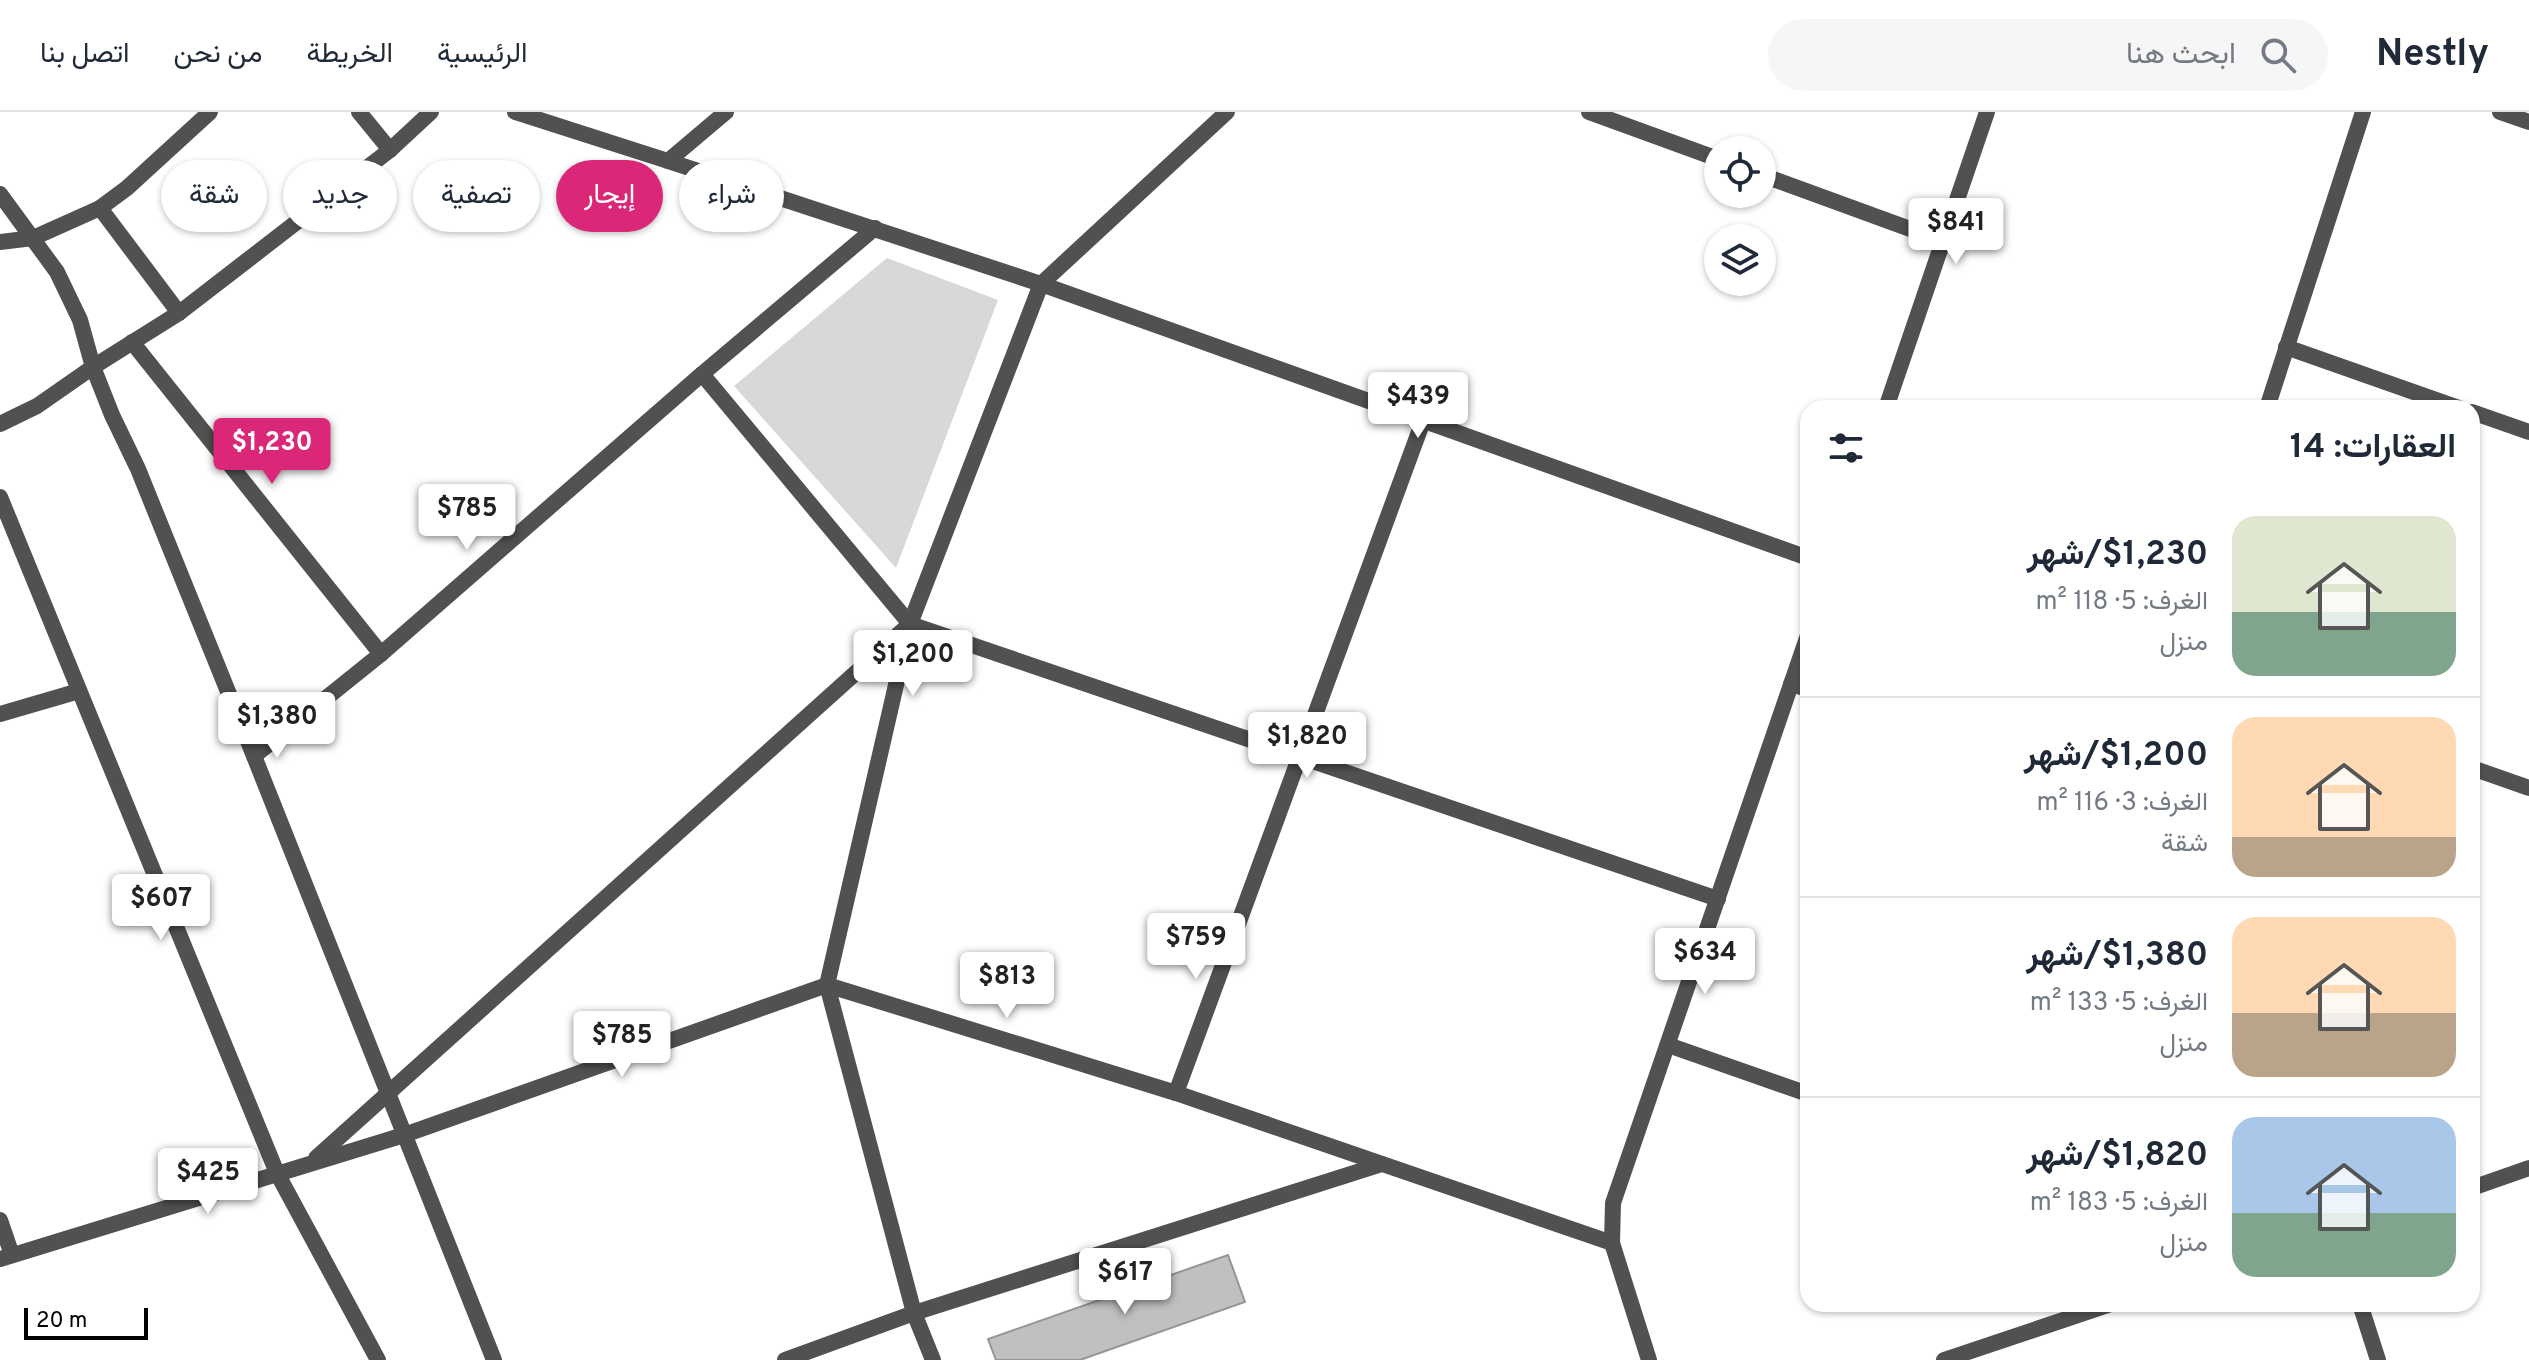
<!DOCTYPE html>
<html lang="ar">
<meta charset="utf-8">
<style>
:root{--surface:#fff;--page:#f6f6f7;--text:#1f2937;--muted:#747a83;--line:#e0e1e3;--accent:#db2777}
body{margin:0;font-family:Overpass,Vazirmatn,sans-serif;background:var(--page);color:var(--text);direction:rtl;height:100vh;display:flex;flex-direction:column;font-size:30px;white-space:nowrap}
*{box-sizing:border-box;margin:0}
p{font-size:26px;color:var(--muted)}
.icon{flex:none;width:44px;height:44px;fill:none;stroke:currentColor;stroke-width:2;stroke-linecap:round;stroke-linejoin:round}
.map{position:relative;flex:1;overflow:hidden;direction:ltr}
.panel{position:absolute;left:1800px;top:288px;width:680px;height:912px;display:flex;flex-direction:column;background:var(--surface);border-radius:24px;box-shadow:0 2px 6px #0004;direction:rtl}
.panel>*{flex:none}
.guide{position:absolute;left:24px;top:48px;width:760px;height:72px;direction:rtl;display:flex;gap:16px}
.buttons{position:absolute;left:1704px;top:24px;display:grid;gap:16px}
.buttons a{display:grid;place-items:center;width:72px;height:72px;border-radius:50%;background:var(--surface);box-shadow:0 2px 6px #0004;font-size:40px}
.scale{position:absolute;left:24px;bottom:20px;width:124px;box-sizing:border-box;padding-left:8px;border:4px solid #000;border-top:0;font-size:22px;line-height:28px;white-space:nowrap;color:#000;-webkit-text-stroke:6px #fff;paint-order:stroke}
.price{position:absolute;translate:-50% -68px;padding:0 18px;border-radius:8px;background:#fff;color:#222;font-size:26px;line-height:52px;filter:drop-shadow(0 2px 4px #0008)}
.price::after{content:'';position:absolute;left:50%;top:48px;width:24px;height:18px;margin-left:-12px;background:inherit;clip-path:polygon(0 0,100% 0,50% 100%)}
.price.active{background:var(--accent);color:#fff}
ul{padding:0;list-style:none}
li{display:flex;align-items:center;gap:24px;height:200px;padding:0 24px}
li+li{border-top:2px solid var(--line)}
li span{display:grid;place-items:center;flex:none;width:224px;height:160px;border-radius:24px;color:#555}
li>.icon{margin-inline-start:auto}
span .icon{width:96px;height:96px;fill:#fffc;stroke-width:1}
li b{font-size:34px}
h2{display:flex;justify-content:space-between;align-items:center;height:96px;padding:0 24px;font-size:34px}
.tag{padding:0 28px;border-radius:36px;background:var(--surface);box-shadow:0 2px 6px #0004;font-size:28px;line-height:72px}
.tag.active{background:var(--accent);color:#fff}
header{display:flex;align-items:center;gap:48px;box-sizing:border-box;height:112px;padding:0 40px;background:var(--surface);border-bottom:2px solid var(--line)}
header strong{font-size:38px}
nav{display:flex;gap:44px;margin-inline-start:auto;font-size:28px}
.search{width:560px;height:72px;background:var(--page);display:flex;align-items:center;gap:20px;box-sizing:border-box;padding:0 28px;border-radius:44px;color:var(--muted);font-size:30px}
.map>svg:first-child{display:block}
.green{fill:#d8d8d8}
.building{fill:#c0c0c0;stroke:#959595;stroke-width:2}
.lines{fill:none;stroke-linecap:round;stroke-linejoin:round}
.service{stroke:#515151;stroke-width:16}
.minor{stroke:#515151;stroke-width:16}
.tertiary{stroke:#515151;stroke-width:16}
</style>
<header>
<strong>Nestly</strong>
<div class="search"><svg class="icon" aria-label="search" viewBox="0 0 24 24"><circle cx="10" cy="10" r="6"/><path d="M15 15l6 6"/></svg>ابحث هنا</div>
<nav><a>الرئيسية</a><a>الخريطة</a><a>من نحن</a><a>اتصل بنا</a></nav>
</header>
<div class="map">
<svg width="2529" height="1248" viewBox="0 0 2529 1248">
<rect width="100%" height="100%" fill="#fff"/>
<!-- green -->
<path class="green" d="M887 146 998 188 896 456 734 274Z"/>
<!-- building -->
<path class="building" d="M1228 1143 1245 1190 1080 1248H996L988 1227Z"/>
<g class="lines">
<!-- service -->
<g class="service">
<path d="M1589 0 1718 47"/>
<path d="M1762 63 1943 129"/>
</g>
<!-- minor -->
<g class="minor">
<path d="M359 0 390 38"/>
<path d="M515 0 668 49"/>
<path d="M726 0 668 49 1041 172 1808 446"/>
<path d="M2500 0 2529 10"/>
<path d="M100 96 179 201"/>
<path d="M875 116 702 262 910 512 1718 787"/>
<path d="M33 126 100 96 127 76 210 0"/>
<path d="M132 230 381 542"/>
<path d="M2286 235 2459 296"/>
<path d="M93 255 179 201 390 38 431 0"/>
<path d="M2267 296 2363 0"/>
<path d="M2472 300 2529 320"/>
<path d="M1423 309 1176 981 1612 1131"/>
<path d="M1791 572 1808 577"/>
<path d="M0 602 79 579"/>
<path d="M254 644 381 542 702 262"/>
<path d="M2472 656 2529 676"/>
<path d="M1668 933 1808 982"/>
<path d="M316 1046 910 512"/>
<path d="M2472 1076 2529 1056"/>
<path d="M0 1108 12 1143"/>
<path d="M0 1147 404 1023 827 873 1176 981"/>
<path d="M2360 1192 2378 1248"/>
<path d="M785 1248 914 1201 1382 1052"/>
<path d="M933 1248 914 1201 827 873 910 512 1041 172 1227 0"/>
<path d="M1944 1248 2111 1192"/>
</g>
<!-- tertiary -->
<g class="tertiary">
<path d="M0 82 57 160 80 208 93 255 112 303 138 357 254 644 494 1248"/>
<path d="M0 130 33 126"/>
<path d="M1886 296 1987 0"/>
<path d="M0 312 37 294 93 255"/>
<path d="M0 385 277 1061 378 1248"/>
<path d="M1649 1248 1612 1131 1613 1091 1808 523"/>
</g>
</g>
</svg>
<div class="buttons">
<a><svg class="icon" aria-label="locate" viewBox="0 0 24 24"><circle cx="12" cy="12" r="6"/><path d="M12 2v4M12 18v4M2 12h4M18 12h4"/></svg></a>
<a><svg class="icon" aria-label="layers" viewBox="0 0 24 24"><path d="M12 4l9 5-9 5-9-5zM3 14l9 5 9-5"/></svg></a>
</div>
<div class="scale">20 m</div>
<b class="price" style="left:1956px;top:154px">$841</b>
<b class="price" style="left:1418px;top:328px">$439</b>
<b class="price active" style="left:272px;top:374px">$1,230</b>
<b class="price" style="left:467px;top:440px">$785</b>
<b class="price" style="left:913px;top:586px">$1,200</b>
<b class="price" style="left:277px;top:648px">$1,380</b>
<b class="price" style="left:1307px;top:668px">$1,820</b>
<b class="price" style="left:161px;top:830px">$607</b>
<b class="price" style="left:1196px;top:869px">$759</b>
<b class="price" style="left:1705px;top:884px">$634</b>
<b class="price" style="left:1007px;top:908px">$813</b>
<b class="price" style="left:622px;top:967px">$785</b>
<b class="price" style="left:208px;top:1104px">$425</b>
<b class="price" style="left:1125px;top:1204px">$617</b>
<div class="guide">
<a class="tag">شراء</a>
<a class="tag active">إيجار</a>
<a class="tag">تصفية</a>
<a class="tag">جديد</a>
<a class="tag">شقة</a>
</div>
<section class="panel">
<h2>العقارات: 14<svg class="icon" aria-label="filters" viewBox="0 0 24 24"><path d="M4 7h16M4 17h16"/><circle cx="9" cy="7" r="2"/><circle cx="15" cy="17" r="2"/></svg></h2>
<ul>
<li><span style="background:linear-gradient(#dfe7d0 60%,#7fa58c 0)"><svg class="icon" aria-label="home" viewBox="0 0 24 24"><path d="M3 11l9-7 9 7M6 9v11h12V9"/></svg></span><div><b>$1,230/شهر</b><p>الغرف: 5 · 118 m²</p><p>منزل</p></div></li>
<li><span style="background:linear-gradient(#ffd9b3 75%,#b9a48a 0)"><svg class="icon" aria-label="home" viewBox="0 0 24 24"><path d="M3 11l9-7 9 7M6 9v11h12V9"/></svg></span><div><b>$1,200/شهر</b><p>الغرف: 3 · 116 m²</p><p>شقة</p></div></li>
<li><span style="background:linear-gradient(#ffd9b3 60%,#b9a48a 0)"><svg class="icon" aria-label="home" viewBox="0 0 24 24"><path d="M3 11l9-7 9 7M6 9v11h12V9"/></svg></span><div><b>$1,380/شهر</b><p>الغرف: 5 · 133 m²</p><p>منزل</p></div></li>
<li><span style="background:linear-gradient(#a9c7e8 60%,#7fa58c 0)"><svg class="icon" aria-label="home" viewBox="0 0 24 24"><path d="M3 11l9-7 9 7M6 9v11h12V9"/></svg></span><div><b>$1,820/شهر</b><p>الغرف: 5 · 183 m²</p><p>منزل</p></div></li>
</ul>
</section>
</div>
